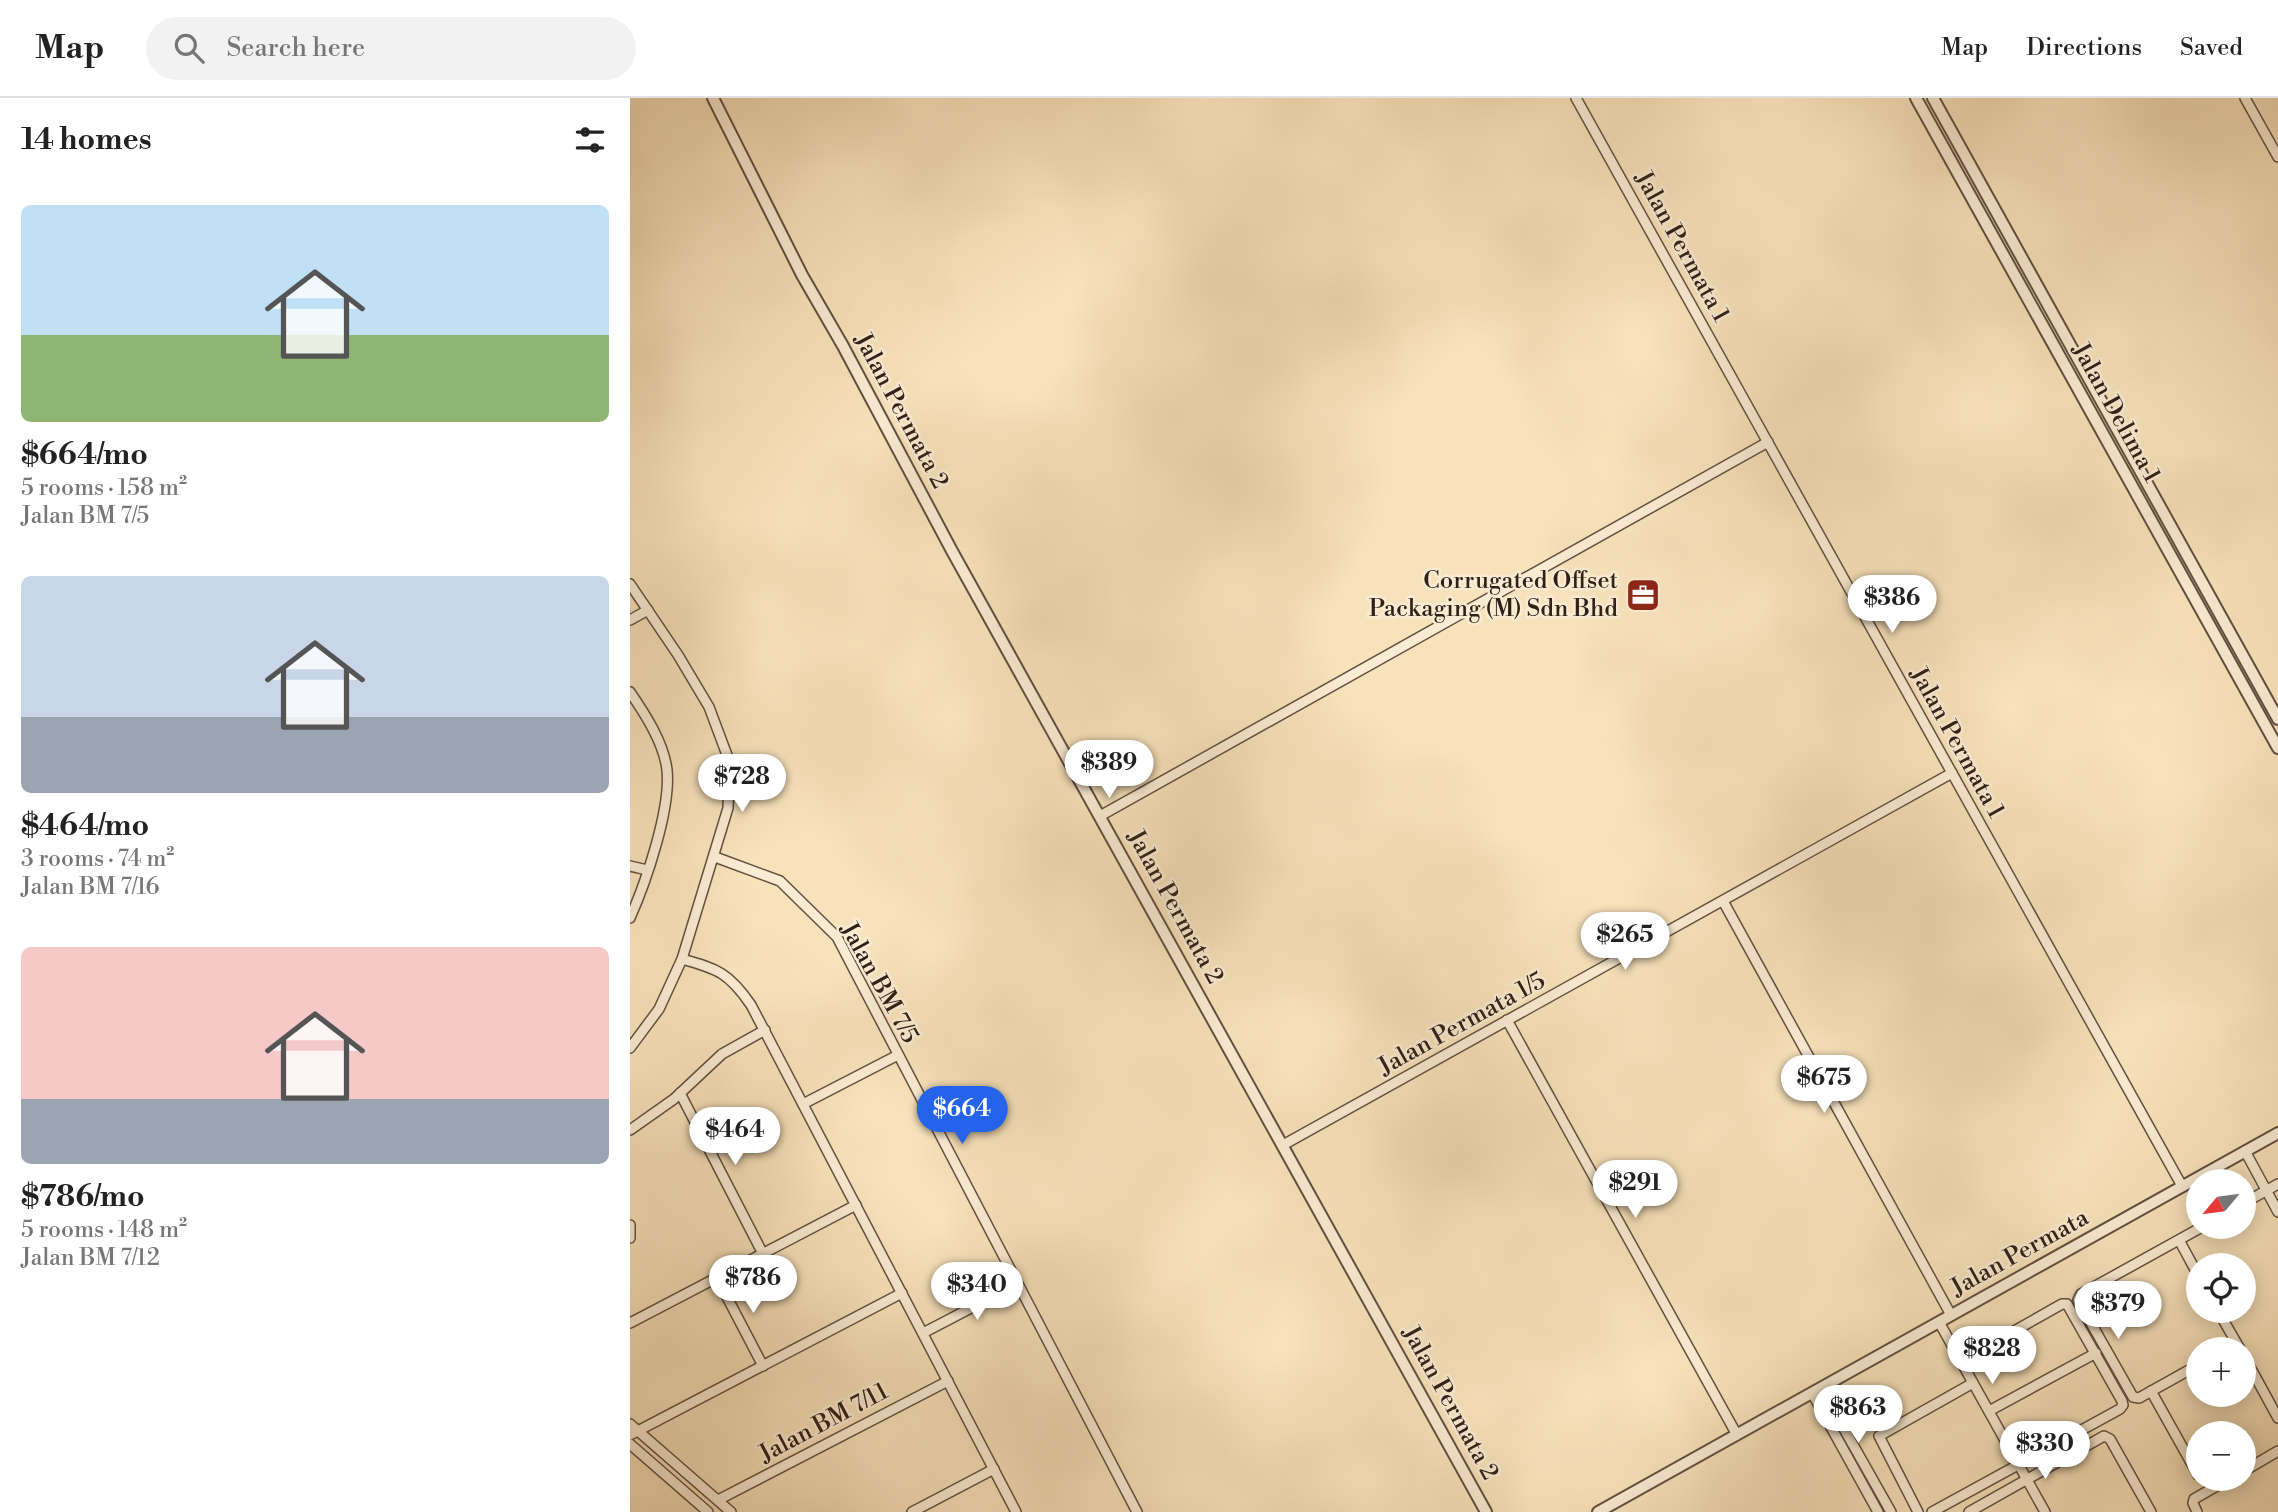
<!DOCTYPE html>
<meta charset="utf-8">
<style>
:root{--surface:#fff;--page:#f2f2f2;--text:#222;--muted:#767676;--line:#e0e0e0;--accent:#2563eb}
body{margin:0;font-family:"Libre Bodoni",serif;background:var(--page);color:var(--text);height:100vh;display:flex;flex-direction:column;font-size:26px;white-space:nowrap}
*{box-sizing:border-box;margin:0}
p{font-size:23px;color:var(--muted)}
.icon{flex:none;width:38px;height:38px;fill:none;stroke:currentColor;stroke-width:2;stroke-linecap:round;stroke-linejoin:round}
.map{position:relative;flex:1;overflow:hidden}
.sheet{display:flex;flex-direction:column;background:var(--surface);width:630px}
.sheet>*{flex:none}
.needle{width:46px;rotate:241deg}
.controls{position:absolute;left:1556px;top:1071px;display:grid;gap:14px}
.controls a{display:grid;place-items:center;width:70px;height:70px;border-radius:50%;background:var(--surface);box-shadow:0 4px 18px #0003;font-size:35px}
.price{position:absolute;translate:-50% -60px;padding:0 16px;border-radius:24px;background:#fff;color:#222;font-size:23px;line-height:46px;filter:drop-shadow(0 2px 4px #0008)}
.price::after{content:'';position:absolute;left:50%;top:42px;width:21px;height:16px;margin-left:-10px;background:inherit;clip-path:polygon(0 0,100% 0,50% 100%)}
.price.active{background:var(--accent);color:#fff}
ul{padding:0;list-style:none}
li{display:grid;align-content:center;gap:14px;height:371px;padding:0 21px}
li span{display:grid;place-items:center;height:217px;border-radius:10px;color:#555}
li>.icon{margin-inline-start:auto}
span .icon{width:126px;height:126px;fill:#fffc;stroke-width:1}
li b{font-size:30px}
h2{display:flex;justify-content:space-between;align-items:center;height:84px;padding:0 21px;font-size:30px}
header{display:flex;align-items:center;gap:42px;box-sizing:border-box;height:98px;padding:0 35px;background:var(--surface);border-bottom:2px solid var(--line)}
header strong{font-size:33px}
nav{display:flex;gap:38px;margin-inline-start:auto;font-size:24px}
.search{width:490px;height:63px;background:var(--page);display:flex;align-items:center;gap:18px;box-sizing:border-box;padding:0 24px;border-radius:38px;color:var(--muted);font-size:26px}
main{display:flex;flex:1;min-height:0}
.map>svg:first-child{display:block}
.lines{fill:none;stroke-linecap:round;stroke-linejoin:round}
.minor-casing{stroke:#635041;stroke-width:12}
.tertiary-casing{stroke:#635041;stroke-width:14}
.minor{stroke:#faecd3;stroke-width:9}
.tertiary{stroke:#faecd3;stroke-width:10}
.labels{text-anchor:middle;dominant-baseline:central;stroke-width:5;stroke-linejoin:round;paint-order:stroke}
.street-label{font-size:24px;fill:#312018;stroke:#faecd3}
.poi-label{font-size:24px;fill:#312018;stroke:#faecd3;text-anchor:end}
</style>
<header>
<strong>Map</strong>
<div class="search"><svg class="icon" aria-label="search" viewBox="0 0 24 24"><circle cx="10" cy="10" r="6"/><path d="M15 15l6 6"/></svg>Search here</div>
<nav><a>Map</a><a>Directions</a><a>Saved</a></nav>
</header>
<main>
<section class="sheet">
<h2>14 homes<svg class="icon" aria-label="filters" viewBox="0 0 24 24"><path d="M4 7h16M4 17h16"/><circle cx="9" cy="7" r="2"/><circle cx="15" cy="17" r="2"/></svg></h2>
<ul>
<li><span style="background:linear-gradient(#bfe0f5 60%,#8fb573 0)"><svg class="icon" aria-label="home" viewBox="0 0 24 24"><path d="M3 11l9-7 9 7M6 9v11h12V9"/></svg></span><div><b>$664/mo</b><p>5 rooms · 158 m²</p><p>Jalan BM 7/5</p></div></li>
<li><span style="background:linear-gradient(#c9d6e8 65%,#9aa5b1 0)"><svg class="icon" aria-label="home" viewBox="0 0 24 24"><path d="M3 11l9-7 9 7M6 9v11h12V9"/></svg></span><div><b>$464/mo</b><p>3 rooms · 74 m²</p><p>Jalan BM 7/16</p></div></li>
<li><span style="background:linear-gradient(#f6c9c9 70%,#9aa5b1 0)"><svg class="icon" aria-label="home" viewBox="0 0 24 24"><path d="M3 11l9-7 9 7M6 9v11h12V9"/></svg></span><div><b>$786/mo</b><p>5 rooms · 148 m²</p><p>Jalan BM 7/12</p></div></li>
</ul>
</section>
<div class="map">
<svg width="1648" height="1414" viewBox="0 0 1648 1414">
<rect width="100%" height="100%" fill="#f8e2bb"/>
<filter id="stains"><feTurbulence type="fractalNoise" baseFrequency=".00286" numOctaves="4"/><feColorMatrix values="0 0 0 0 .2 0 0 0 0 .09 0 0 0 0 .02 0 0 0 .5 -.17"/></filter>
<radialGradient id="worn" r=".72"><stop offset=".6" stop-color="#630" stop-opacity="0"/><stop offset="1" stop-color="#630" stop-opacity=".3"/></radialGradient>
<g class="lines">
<!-- minor casing -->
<g class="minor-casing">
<g id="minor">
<path d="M946 0 1552 1088"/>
<path d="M1615 0 1648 59"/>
<path d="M0 486 48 557 79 609 97 657 99 680 98 710 52 861 29 911 0 950"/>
<path d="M0 522 18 512"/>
<path d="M0 594C15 616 34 645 37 672 41 711 16 784 0 820"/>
<path d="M470 718 1138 344"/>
<path d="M85 759 150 783 207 839 507 1414"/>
<path d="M0 768 17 772"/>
<path d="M1093 803 1321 1217"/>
<path d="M52 861C88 871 99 875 121 907L386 1414"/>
<path d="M877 922 1107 1337"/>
<path d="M50 995 133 1156"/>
<path d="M173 1006 268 957"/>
<path d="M0 1032 44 1001 92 956 135 932"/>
<path d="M653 1047 1322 675"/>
<path d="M1615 1053 1648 1114"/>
<path d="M1614 1105 1648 1086"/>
<path d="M0 1127V1140"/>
<path d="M1549 1142 1568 1177"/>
<path d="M87 1180 133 1268"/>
<path d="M1588 1213 1610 1251"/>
<path d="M1309 1224 1415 1414"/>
<path d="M0 1225 226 1107"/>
<path d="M293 1235 387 1186"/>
<path d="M1614 1258 1648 1320"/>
<path d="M1568 1267 1509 1300 1503 1299 1448 1202 1451 1196 1572 1129"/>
<path d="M1191 1290 1261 1414"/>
<path d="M1521 1293 1568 1377"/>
<path d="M1182 1295 1248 1414"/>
<path d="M1359 1313 1466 1255"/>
<path d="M0 1326 101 1414"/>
<path d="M0 1337 272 1195"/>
<path d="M0 1346 78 1414"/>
<path d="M1614 1373 1648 1353"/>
<path d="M88 1402 318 1283"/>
<path d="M282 1414 364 1371"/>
<path d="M1288 1414 1249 1338 1343 1285"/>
<path d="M1302 1414 1490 1311 1493 1307 1492 1303 1437 1206H1432L1331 1263"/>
<path d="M1339 1414 1474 1338 1480 1341 1521 1414"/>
<path d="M1567 1414 1563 1405 1564 1401 1599 1381"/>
</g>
</g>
<!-- tertiary casing -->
<g class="tertiary-casing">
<g id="tertiary">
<path d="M83 0 172 177 213 248 322 453 856 1414"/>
<path d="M1286 0 1648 650"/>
<path d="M1303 0 1648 621"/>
<path d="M968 1414 1648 1035"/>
</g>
</g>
<!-- minor -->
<use href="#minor" class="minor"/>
<!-- tertiary -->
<use href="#tertiary" class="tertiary"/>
</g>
<!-- icons -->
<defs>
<g id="office-square" transform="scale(1.75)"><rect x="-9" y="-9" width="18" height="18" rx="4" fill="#8f2418" stroke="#faecd3"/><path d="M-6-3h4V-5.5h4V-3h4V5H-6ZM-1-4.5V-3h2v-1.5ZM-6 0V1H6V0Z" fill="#fff"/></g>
</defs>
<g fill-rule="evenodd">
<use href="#office-square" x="1013" y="497"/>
</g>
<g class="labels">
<!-- street labels -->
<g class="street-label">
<text transform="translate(1052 149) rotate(61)">Jalan Permata 1</text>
<text transform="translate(271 313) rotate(62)">Jalan Permata 2</text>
<text transform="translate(1486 315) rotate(61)">Jalan Delima 1</text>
<text transform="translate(1327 645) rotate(61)">Jalan Permata 1</text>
<text transform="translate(545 809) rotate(61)">Jalan Permata 2</text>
<text transform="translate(249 885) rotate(61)">Jalan BM 7/5</text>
<text transform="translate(832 926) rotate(-29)">Jalan Permata 1/5</text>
<text transform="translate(1390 1155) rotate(-29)">Jalan Permata</text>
<text transform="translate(820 1305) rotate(61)">Jalan Permata 2</text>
<text transform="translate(194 1325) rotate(-28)">Jalan BM 7/11</text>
</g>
<!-- poi labels -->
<g class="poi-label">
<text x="988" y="483">Corrugated Offset<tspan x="988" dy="28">Packaging (M) Sdn Bhd</tspan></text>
</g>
</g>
<rect width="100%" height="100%" filter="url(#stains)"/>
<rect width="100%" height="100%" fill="url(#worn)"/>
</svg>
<div class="controls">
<a><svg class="needle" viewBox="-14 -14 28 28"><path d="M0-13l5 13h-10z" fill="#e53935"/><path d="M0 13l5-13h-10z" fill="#767676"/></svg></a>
<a><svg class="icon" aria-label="locate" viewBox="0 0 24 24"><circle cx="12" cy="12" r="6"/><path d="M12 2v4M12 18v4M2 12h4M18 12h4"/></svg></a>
<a>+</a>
<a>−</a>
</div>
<b class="price" style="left:1262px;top:537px">$386</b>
<b class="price" style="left:479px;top:702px">$389</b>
<b class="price" style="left:112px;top:716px">$728</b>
<b class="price" style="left:995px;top:874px">$265</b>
<b class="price" style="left:1194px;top:1017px">$675</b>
<b class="price active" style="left:332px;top:1048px">$664</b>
<b class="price" style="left:105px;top:1069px">$464</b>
<b class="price" style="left:1005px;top:1122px">$291</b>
<b class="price" style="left:123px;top:1217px">$786</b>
<b class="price" style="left:347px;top:1224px">$340</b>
<b class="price" style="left:1488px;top:1243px">$379</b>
<b class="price" style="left:1362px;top:1288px">$828</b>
<b class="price" style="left:1228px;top:1347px">$863</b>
<b class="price" style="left:1415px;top:1383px">$330</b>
</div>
</main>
